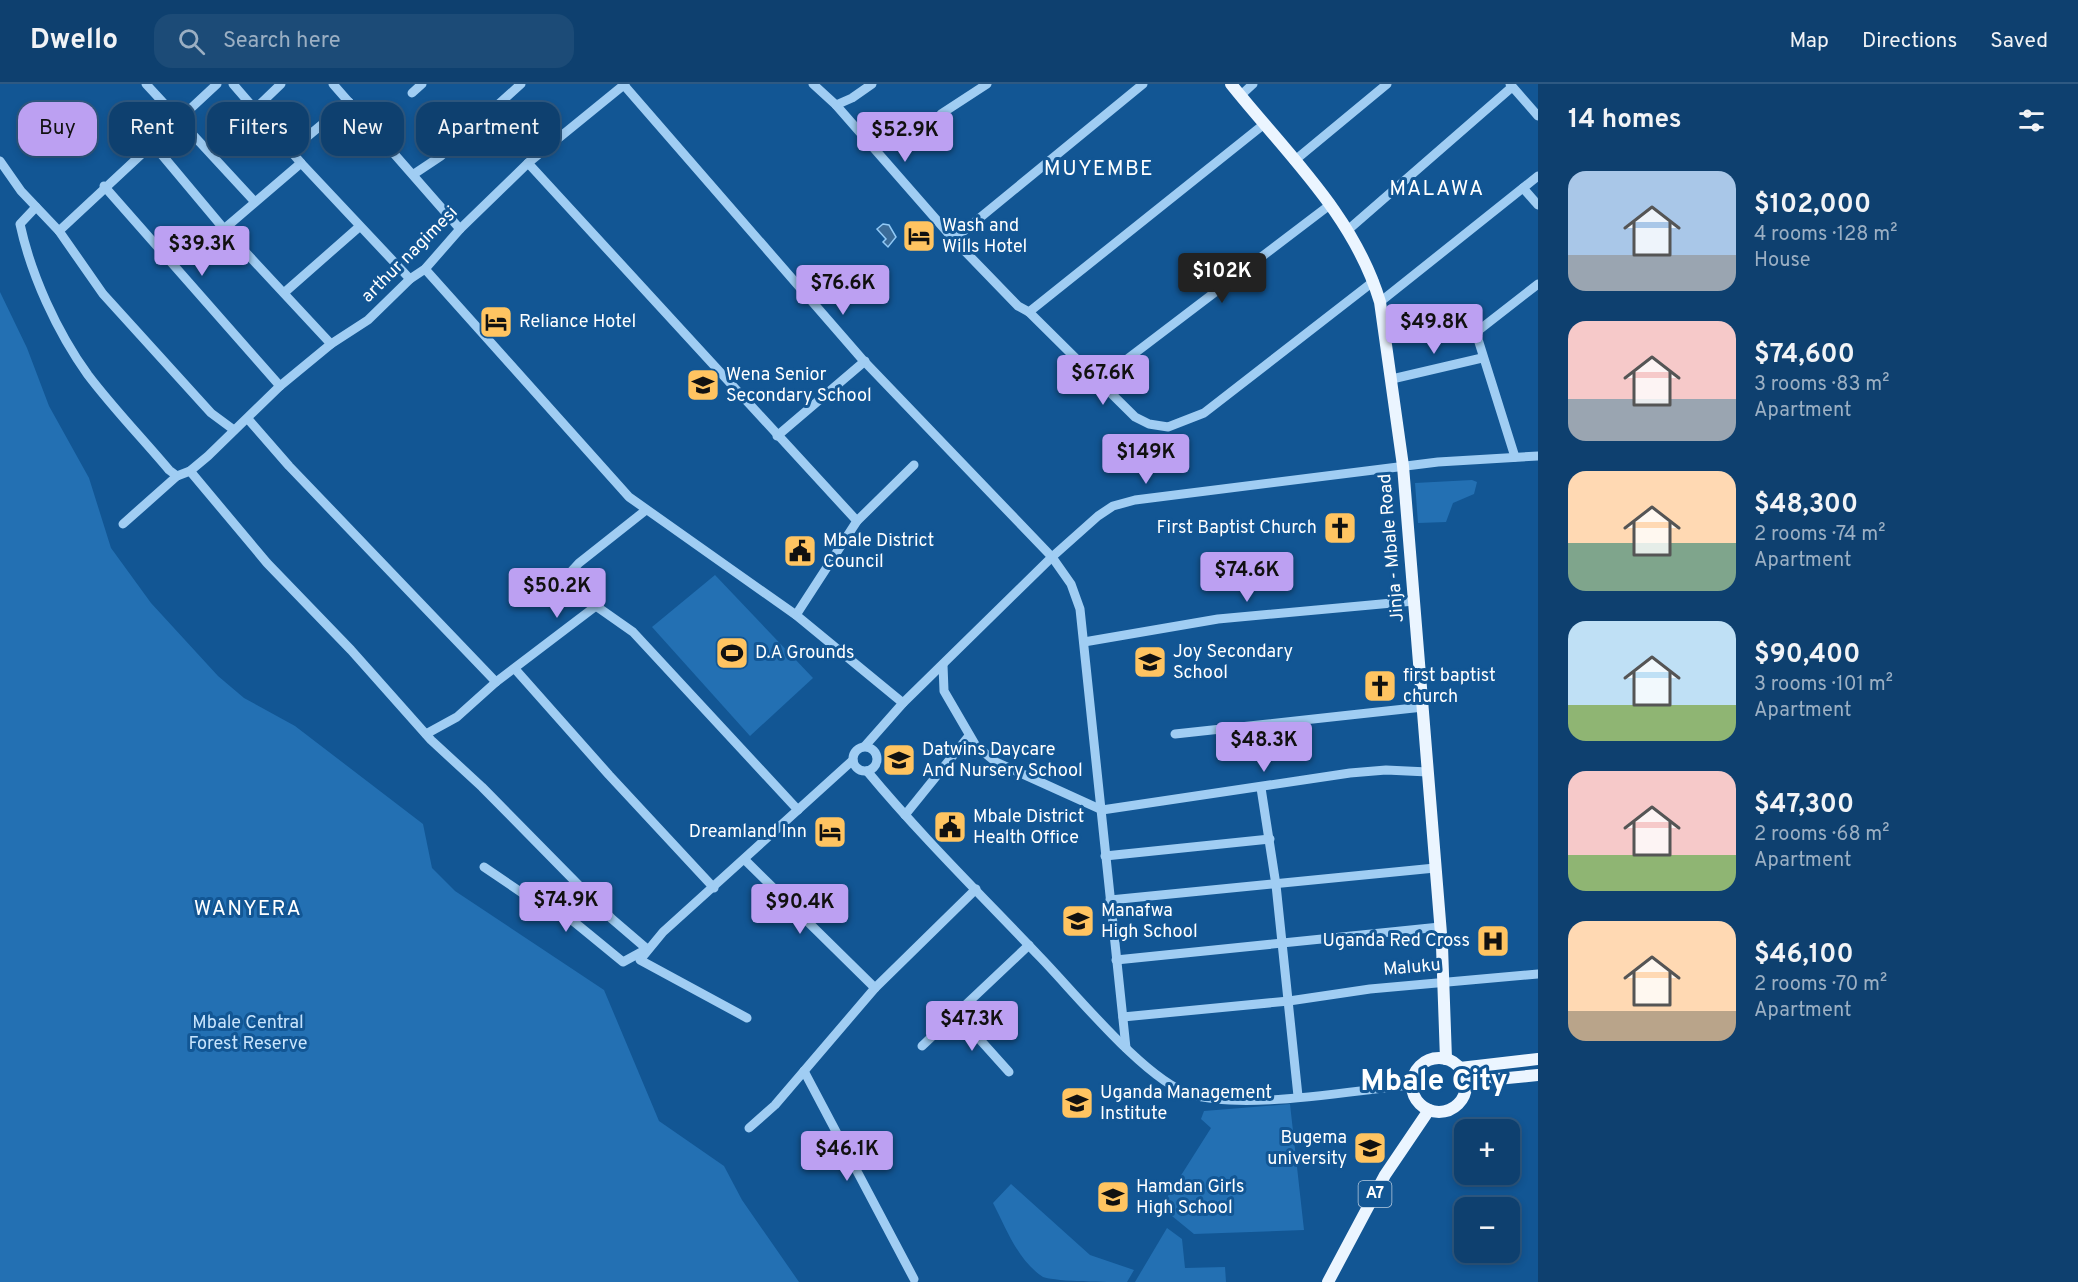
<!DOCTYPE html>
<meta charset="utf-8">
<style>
:root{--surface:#0e406f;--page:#1c4b77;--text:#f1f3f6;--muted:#9bafc3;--line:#2e5982;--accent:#bca0f2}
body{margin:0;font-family:Overpass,sans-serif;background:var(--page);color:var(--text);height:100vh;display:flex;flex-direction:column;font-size:22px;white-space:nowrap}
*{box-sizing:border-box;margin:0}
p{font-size:20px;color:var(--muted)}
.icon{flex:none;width:33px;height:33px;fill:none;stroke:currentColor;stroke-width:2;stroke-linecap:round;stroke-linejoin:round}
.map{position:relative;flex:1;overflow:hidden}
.side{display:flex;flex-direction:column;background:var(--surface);width:540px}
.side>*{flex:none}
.hud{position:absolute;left:18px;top:18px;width:570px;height:54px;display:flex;gap:12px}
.tools{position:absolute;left:1454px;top:1035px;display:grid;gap:12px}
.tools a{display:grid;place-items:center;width:66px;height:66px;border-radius:12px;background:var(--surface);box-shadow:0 3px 9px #0003,0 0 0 2px var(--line);font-size:30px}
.price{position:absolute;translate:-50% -51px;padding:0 14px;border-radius:6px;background:var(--accent);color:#111;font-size:20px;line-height:39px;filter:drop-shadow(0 2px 3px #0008)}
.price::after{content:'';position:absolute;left:50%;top:36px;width:18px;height:14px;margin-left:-9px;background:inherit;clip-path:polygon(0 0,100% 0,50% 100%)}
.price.selected{background:#222;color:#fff}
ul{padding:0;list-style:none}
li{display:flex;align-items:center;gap:18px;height:150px;padding:0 30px}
li span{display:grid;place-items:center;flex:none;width:168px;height:120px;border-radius:18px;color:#555}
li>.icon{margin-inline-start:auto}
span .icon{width:72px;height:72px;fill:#fffc;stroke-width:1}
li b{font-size:26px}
h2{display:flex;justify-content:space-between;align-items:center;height:72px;padding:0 30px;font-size:26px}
.pill{padding:0 21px;border-radius:18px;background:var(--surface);box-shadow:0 3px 9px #0003,0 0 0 2px var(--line);font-size:21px;line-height:54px}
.pill.selected{background:var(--accent);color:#111}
header{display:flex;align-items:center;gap:36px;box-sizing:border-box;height:84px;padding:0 30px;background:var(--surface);border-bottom:2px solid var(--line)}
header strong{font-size:28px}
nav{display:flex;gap:33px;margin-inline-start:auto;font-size:21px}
.search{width:420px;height:54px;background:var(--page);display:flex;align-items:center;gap:15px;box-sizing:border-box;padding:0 21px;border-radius:18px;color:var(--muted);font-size:22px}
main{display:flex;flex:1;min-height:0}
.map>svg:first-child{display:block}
.green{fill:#2370b3}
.water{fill:#3b6c99;stroke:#91c9f6;stroke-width:1.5}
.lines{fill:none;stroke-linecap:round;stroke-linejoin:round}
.minor{stroke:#a0cdf3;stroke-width:9}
.major{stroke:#ebf5ff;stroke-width:12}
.labels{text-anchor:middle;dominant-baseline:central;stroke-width:6;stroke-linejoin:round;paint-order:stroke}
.shield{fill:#125694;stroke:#b8ccdf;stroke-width:1.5}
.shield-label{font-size:16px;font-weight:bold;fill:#fff}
.poi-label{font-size:18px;fill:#fff;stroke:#125694;text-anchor:start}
.street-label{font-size:18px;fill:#fff;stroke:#125694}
.park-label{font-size:18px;fill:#c7e4fd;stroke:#125694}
.quarter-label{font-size:21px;letter-spacing:1.5px;fill:#fff;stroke:#125694}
.town-label{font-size:30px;font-weight:bold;fill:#fff;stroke:#125694}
</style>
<header>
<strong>Dwello</strong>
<div class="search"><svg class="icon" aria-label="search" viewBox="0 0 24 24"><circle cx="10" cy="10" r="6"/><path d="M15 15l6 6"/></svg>Search here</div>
<nav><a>Map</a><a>Directions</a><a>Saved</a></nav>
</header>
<main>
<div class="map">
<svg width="1538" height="1198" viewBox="0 0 1538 1198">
<rect width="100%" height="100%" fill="#125694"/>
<!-- green -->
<g class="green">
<path d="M0 208 27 264 49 322 89 394 111 464 151 519 218 592 244 614 295 642 423 740 432 784 455 807 604 906 659 1037 724 1082 742 1116 799 1198H0Z"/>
<path d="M1472 396 1477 398 1474 410 1453 419 1446 438 1418 439 1415 399Z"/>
<path d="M715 491 813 594 750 652 652 543Z"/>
<path d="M1290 1020 1304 1146 1194 1150 1161 1123 1211 1044 1201 1035 1204 1027Z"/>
<path d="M1011 1100 1090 1171 1134 1186 1127 1198C1105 1198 1060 1198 1043 1193 1018 1177 1006 1144 993 1119Z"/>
<path d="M1167 1144 1182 1155 1185 1184 1225 1183 1226 1198H1135Z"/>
</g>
<!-- water -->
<path class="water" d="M883 140 889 141 896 153 888 163 883 158 886 155 877 145Z"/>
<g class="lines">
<!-- minor -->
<g class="minor">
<path d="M146 0 255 118"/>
<path d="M233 0 301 79 410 195"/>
<path d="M333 0 460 145"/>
<path d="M623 0 862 275 1052 473 1071 500 1080 525 1126 964"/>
<path d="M813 0 836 21 852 14 872 0"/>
<path d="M1510 0 1538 32"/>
<path d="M412 9 422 0"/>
<path d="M1240 12 1253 0"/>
<path d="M836 21 955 157 1018 222 1029 228 1263 41"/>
<path d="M255 25 281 0"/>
<path d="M941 30 987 0"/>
<path d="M152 59 224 145 331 260"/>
<path d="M290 67 349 18"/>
<path d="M0 77 21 107 59 147 103 210 211 329 234 346"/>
<path d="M1294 77 1387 0"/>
<path d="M528 79 857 437"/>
<path d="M414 90 441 72 521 0"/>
<path d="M104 102 280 302"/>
<path d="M1523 104 1538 121"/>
<path d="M36 123 20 140C31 191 57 248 88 291 113 324 142 354 169 386L177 392"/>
<path d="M224 145 301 79"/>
<path d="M1349 145 1512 3"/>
<path d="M59 147 217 0"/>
<path d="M954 155 1143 0"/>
<path d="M425 185 629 413 796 531 903 619"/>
<path d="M285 208 359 143"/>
<path d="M1380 218 1538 92"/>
<path d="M1029 228 1135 333 1149 340 1168 343 1204 329 1374 197"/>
<path d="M1392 295 1482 274"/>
<path d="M1097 298 1331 120"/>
<path d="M248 335 289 382 496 598"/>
<path d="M777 352 865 277"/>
<path d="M1515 373 1477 252 1479 246 1538 200"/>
<path d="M190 387 267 479 351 566 431 656 482 703 612 835 647 865"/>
<path d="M123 440 177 392 190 387 208 372 280 302 331 260 368 236 410 195 425 185 460 145 528 79 625 0"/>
<path d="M596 522 633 548 798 726"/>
<path d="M796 531 857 437 914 381"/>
<path d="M1084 558 1218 535 1414 517"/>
<path d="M943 581 944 607 976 662 996 678 1102 726 1350 689 1386 686 1428 688"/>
<path d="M515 585 609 691 714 804"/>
<path d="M426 650 457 633 496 598 596 522 572 499 568 491 579 479 646 426"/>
<path d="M1175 650 1423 623"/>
<path d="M865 662 903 619 1052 473 1098 432 1113 422 1135 416 1438 378 1538 372"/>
<circle cx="865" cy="675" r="12"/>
<path d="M867 687C921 752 982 812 1040 873 1075 909 1146 997 1190 1010 1245 1027 1353 1006 1412 1001"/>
<path d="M1261 704 1276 801 1298 1012"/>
<path d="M905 731 968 653"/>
<path d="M1105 772 1270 755"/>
<path d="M745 776 875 904"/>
<path d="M484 783 534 817 573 837 623 878 645 866"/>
<path d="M1110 816 1435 784"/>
<path d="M1116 876 1440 843"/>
<path d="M956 929 1009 988"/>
<path d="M1123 933 1289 917 1370 905 1538 890"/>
<path d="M747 934 640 876 663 848 853 676"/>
<path d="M922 962 1029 861"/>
<path d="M804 987 914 1195"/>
<path d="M749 1044 775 1021 875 904 976 805"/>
</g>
<!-- major -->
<g class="major">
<path d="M1231 0C1286 69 1354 131 1380 218L1403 382 1442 862 1446 975"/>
<circle cx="1439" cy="1001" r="27"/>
<path d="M1460 984 1538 975"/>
<path d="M1466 998 1538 991"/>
<path d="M1328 1198 1385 1091 1429 1026"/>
</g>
</g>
<!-- icons -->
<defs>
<g id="hotel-square" transform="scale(1.725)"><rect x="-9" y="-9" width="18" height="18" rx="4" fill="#ffc461" stroke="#125694"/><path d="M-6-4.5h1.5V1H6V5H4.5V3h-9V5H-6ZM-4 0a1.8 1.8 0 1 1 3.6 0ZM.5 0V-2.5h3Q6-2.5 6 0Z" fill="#111"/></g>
<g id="school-square" transform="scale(1.725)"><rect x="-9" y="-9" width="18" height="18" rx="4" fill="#ffc461" stroke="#125694"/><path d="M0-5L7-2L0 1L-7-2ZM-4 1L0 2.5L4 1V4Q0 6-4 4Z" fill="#111"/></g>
<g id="church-square" transform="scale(1.725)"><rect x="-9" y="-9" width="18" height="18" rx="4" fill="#ffc461" stroke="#125694"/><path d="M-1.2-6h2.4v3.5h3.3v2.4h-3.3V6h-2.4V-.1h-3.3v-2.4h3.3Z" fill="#111"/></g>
<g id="civic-square" transform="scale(1.725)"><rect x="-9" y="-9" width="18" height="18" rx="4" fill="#ffc461" stroke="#125694"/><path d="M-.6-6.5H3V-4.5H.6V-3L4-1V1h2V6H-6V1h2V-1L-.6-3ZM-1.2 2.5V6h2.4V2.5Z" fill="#111"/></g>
<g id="stadium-square" transform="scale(1.725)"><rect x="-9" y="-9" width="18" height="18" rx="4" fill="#ffc461" stroke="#125694"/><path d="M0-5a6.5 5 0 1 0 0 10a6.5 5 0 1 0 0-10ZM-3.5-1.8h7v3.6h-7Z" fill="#111"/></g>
<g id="hospital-square" transform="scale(1.725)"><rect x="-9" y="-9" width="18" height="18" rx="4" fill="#ffc461" stroke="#125694"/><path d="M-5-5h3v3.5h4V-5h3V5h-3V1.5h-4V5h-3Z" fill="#111"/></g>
<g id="university-square" transform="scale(1.725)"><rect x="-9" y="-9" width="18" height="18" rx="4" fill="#ffc461" stroke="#125694"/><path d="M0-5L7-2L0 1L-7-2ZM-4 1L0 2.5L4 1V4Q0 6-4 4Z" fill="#111"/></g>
</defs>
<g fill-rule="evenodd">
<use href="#hotel-square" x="919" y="152"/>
<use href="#hotel-square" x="496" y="238"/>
<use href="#school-square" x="703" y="301"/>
<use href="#church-square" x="1340" y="444"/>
<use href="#civic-square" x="800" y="467"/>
<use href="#stadium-square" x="732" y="569"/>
<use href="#school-square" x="1150" y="578"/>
<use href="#church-square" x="1380" y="602"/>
<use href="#school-square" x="899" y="676"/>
<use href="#civic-square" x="950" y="743"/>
<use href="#hotel-square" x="830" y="748"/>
<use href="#school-square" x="1078" y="837"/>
<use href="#hospital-square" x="1493" y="857"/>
<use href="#university-square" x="1077" y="1019"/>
<use href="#university-square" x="1370" y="1064"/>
<use href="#university-square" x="1113" y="1113"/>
</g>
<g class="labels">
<!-- shield labels -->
<rect class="shield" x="1358.5" y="1097" width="33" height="26" rx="4.5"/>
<g class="shield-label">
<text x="1375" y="1110">A7</text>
</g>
<!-- poi labels -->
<g class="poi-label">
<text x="942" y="142">Wash and<tspan x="942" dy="21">Wills Hotel</tspan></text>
<text x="519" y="238">Reliance Hotel</text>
<text x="726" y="291">Wena Senior<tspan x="726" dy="21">Secondary School</tspan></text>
<text x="1317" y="444" text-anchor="end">First Baptist Church</text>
<text x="823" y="457">Mbale District<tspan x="823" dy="21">Council</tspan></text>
<text x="1173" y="568">Joy Secondary<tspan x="1173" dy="21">School</tspan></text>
<text x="755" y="569">D.A Grounds</text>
<text x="1403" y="592">first baptist<tspan x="1403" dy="21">church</tspan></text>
<text x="922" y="666">Datwins Daycare<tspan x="922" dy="21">And Nursery School</tspan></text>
<text x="973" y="733">Mbale District<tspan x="973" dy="21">Health Office</tspan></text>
<text x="807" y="748" text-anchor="end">Dreamland Inn</text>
<text x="1101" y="827">Manafwa<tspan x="1101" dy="21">High School</tspan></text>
<text x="1470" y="857" text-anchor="end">Uganda Red Cross</text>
<text x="1100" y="1009">Uganda Management<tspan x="1100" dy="21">Institute</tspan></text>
<text x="1347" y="1054" text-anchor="end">Bugema<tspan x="1347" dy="21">university</tspan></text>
<text x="1136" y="1103">Hamdan Girls<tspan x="1136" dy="21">High School</tspan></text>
</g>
<!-- street labels -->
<g class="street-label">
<text transform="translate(410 171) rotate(-45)">arthur nagimesi</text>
<text transform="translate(1392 464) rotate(-95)">Jinja - Mbale Road</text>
<text transform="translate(1412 884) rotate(-5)">Maluku</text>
</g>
<!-- park labels -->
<g class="park-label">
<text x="248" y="939">Mbale Central<tspan x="248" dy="21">Forest Reserve</tspan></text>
</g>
<!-- quarter labels -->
<g class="quarter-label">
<text x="1099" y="85">MUYEMBE</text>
<text x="1437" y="105">MALAWA</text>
<text x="248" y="825">WANYERA</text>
</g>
<!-- town labels -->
<g class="town-label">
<text x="1434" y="998">Mbale City</text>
</g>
</g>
</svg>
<div class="tools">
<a>+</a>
<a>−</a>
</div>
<b class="price" style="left:905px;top:79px">$52.9K</b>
<b class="price" style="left:202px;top:193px">$39.3K</b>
<b class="price selected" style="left:1222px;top:220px">$102K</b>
<b class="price" style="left:843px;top:232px">$76.6K</b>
<b class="price" style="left:1434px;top:271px">$49.8K</b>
<b class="price" style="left:1103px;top:322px">$67.6K</b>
<b class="price" style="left:1146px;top:401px">$149K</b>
<b class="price" style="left:1247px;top:519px">$74.6K</b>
<b class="price" style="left:557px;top:535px">$50.2K</b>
<b class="price" style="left:1264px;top:689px">$48.3K</b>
<b class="price" style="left:566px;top:849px">$74.9K</b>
<b class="price" style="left:800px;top:851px">$90.4K</b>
<b class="price" style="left:972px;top:968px">$47.3K</b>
<b class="price" style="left:847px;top:1098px">$46.1K</b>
<div class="hud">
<a class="pill selected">Buy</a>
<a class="pill">Rent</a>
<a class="pill">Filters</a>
<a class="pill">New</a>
<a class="pill">Apartment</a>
</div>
</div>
<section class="side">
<h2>14 homes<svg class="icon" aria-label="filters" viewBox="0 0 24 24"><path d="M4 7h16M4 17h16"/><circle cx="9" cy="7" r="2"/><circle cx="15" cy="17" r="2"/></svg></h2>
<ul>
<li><span style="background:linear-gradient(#a9c7e8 70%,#9aa5b1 0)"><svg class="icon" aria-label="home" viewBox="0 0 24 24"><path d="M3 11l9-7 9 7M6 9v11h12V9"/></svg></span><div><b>$102,000</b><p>4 rooms · 128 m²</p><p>House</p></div></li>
<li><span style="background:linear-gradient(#f6c9c9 65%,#9aa5b1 0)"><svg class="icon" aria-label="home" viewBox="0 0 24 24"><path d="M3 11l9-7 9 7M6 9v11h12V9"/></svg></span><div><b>$74,600</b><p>3 rooms · 83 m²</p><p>Apartment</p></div></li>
<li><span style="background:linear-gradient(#ffd9b3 60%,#7fa58c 0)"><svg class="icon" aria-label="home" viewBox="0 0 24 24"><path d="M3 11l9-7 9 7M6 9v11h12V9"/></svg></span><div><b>$48,300</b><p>2 rooms · 74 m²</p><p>Apartment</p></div></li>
<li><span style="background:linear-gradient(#bfe0f5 70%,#8fb573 0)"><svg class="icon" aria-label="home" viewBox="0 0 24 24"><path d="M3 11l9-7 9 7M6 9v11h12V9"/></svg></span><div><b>$90,400</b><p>3 rooms · 101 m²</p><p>Apartment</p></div></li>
<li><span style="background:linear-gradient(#f6c9c9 70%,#8fb573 0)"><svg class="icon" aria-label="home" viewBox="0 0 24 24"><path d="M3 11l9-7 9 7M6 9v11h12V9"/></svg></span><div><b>$47,300</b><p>2 rooms · 68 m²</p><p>Apartment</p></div></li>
<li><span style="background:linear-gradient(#ffd9b3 75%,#b9a48a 0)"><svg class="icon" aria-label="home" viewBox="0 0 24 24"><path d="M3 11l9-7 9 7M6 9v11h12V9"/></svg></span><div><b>$46,100</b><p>2 rooms · 70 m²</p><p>Apartment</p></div></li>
</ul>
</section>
</main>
